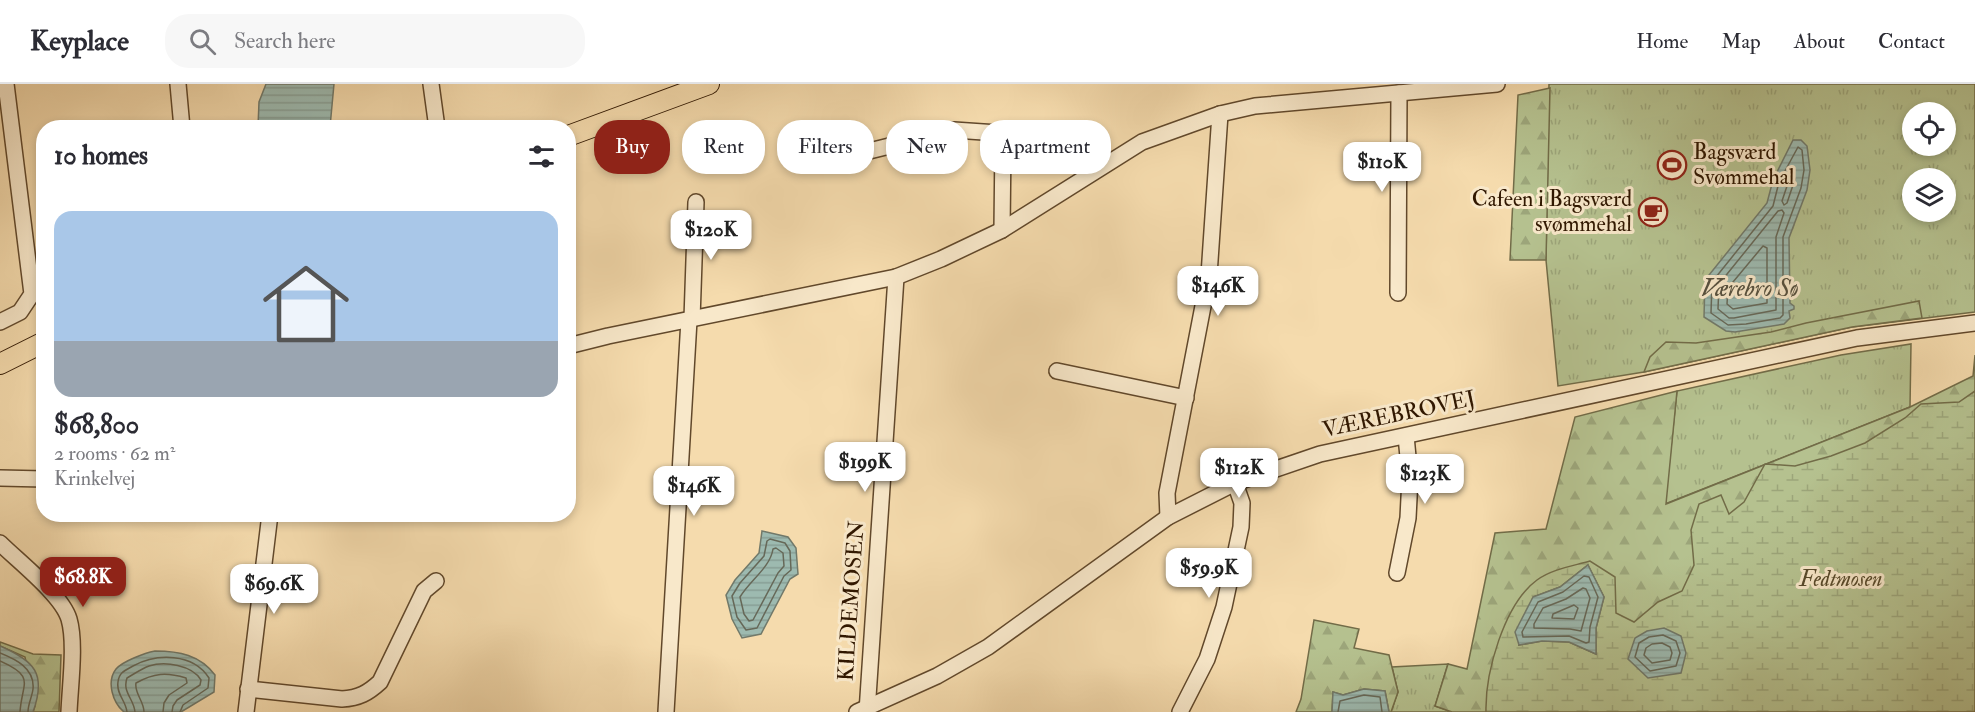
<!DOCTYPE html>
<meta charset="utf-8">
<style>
:root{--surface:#fff;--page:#f7f7f7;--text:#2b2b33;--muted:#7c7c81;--line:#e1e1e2;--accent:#8f2418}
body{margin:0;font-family:"IM FELL Double Pica",serif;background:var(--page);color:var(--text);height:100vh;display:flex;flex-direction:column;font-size:22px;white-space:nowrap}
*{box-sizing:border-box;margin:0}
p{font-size:20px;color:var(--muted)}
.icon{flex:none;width:33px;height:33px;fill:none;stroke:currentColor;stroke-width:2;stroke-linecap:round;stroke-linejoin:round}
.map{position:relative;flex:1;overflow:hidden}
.drawer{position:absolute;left:36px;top:36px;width:540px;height:402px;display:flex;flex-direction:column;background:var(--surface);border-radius:24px;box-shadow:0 3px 9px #0003}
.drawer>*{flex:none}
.hud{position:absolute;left:594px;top:36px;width:570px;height:54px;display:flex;gap:12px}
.controls{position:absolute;left:1902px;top:18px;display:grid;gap:12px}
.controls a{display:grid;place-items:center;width:54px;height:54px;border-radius:50%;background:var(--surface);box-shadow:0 3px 9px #0003;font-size:30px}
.price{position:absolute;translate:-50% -51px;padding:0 14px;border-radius:12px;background:#fff;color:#222;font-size:20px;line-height:39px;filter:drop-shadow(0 2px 3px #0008)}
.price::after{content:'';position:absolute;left:50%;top:36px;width:18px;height:14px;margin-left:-9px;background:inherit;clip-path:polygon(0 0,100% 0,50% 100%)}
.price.active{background:var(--accent);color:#fff}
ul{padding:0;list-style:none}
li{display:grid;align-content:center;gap:12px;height:318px;padding:0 18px}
li span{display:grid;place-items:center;height:186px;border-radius:18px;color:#555}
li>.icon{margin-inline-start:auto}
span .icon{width:108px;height:108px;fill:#fffc;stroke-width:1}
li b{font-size:26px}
h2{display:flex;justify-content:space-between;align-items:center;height:72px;padding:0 18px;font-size:26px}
.tag{padding:0 21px;border-radius:24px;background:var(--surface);box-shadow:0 3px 9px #0003;font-size:21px;line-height:54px}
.tag.active{background:var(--accent);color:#fff}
header{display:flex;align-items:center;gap:36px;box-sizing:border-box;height:84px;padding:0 30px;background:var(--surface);border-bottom:2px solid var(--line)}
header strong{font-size:28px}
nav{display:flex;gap:33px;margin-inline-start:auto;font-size:21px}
.search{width:420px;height:54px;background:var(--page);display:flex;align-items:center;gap:15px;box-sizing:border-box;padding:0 21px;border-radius:24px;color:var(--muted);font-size:22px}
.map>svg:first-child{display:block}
.grass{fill:url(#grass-tufts);stroke:#726c48;stroke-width:1.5;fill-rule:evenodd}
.forest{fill:url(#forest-firs);stroke:#726c48;stroke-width:1.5}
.wetland{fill:url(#wetland-marsh);stroke:#726c48;stroke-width:1.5;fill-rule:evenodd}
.water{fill:url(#water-rules);stroke:#71796a;stroke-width:1.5}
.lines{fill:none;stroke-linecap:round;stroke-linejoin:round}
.shore{stroke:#666858;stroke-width:1.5}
.minor-casing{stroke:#61482b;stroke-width:18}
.major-casing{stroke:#301700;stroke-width:22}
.minor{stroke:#f8e8ca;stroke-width:15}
.major{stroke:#f5dbad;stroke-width:20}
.labels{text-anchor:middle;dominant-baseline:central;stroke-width:6;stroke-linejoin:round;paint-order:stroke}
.poi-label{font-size:22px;fill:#301700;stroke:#f8e8ca;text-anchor:start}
.street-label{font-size:22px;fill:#301700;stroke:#f8e8ca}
.park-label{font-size:22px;font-style:italic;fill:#584a2b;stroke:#f8e8ca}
.water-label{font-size:24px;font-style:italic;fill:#56503e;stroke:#f8e8ca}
</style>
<header>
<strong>Keyplace</strong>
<div class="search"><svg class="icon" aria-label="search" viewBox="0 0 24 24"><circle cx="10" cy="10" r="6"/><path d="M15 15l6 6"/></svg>Search here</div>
<nav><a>Home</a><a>Map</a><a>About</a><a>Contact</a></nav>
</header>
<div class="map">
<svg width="1975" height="628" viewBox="0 0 1975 628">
<defs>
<pattern id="grass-tufts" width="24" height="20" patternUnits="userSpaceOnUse" patternTransform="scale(1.5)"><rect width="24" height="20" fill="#b5c18f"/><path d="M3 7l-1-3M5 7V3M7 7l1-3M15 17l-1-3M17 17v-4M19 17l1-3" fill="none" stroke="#9ca57a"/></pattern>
<pattern id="forest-firs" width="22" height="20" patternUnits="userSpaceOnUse" patternTransform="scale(1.5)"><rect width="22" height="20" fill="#b5c18f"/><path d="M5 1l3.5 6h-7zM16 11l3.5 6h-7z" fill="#9ca57a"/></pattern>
<pattern id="wetland-marsh" width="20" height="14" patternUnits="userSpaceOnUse" patternTransform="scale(1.5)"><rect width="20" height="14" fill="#b5c18f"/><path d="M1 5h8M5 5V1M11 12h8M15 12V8" fill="none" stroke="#9ca57a"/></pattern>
<pattern id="water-rules" width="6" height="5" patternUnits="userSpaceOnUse" patternTransform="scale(1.5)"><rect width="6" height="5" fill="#9dbab0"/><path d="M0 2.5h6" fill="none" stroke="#889f96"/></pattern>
</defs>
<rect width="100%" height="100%" fill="#f5dbad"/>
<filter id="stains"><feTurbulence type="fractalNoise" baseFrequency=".00333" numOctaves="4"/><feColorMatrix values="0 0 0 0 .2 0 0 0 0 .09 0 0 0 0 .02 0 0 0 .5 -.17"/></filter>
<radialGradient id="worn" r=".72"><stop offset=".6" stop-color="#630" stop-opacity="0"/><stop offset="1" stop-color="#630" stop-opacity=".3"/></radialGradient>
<!-- grass -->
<g class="grass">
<path d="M1549 0H1975V228L1852 243 1644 288 1558 302 1546 176ZM1912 28H1946V62H1912ZM1912 94H1946V128H1912Z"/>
<path d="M1911 260 1910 323 1665 420 1677 307 1841 271Z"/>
<path d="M1448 580 1435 622 1452 628H1391L1398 608 1392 583Z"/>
</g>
<!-- forest -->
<g class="forest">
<path d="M1550 4 1546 176H1510L1518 11Z"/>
<path d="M1919 217 1922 234 1852 243 1644 288 1650 273 1666 258 1696 259 1771 248 1806 239Z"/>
<path d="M1975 271V628H1452L1435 622 1448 580 1467 585 1495 449 1546 445 1575 333 1677 307 1666 420 1910 323 1973 292Z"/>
<path d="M1314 536 1359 545 1354 564 1389 571 1398 608 1391 628H1389L1385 607 1364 605 1343 611 1333 608 1332 628H1296L1301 615Z"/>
<path d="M0 558 33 570 61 571 59 628H33L35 622 25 573 0 562Z"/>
</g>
<!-- wetland -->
<path class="wetland" d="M1975 307V628H1486C1485 589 1504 520 1537 496 1552 485 1573 482 1590 477L1615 493 1616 529 1634 538 1658 518 1682 507 1694 481 1691 446 1699 420 1721 411 1729 430 1744 418 1765 380 1795 382 1831 372 1865 359 1905 334 1921 320 1959 318ZM1588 481 1604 513 1596 544V570L1569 558 1542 557 1519 561 1533 513 1560 503Z"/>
<!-- water -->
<g class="water">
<path d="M266 0H334L330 43H258L259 18Z"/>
<path d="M1793 56H1801L1807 62 1810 86 1807 106 1789 154 1790 219 1794 222V225L1789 227 1790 234 1784 240 1735 248 1726 247 1704 233 1705 196 1767 119 1773 96Z"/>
<path d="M762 447 788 453 796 464 798 490 790 495 761 550 742 554 732 535 726 511 735 496 759 469Z"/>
<path d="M1588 481 1604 513 1596 544V570L1569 558 1542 557 1519 561 1515 548 1533 513 1560 503Z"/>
<path d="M1664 544 1681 552 1686 569 1681 589 1648 594 1628 575 1635 554 1647 547Z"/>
<path d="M0 562C34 577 47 589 33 628H0Z"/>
<path d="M155 567C179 567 200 571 215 591L214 608 181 628H124C113 619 106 598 116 585 123 577 145 569 155 567Z"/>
<path d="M1364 605 1385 607 1389 628H1332L1333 608 1343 611Z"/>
</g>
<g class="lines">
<!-- shore -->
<g class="shore">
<path d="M1798 63 1802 66 1804 86 1801 104 1783 153V231L1780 234 1746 240 1728 241 1711 229 1712 198 1773 122 1779 98Z"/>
<path d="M1793 92 1795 95 1787 119 1784 121 1782 117 1790 93Z"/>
<path d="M1778 127 1782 126 1784 129 1776 153V226L1734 234H1729L1718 225 1719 200Z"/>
<path d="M1763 162 1767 164V219L1733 225 1727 220 1728 204Z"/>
<path d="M770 455 785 459 790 467 791 486 784 492 757 544 746 546 737 533 732 512 740 499 764 472 767 457Z"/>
<path d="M776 464 783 469 784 482 778 489 753 536 749 537 744 530 740 513C750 496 770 484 773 465Z"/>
<path d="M1584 492 1589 493 1598 513 1590 543 1589 558 1586 559 1569 552 1523 553 1522 548 1538 518 1563 508Z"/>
<path d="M1583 504 1586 505 1590 514 1581 547 1570 545 1534 544V540L1543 524 1566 515Z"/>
<path d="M1574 521 1578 524 1574 535 1552 534 1553 530Z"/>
<path d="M1663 551 1676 557 1680 569 1676 582 1650 587 1635 573 1639 559 1649 553Z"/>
<path d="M1662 559 1670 563 1672 569 1670 576 1652 579 1644 571 1646 564 1652 560Z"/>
<path d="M0 569C15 575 35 584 33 605 32 613 28 620 28 628"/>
<path d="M0 577C36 593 22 598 20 628"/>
<path d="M127 628C126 617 116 610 118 598 119 588 126 586 133 582 157 569 193 569 209 594L208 604 183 621 180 628"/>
<path d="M135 628C134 615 122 608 127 594 134 590 141 585 149 582 165 577 192 581 201 596L200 601 177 616 173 622 172 628"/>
<path d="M144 628C144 617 134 609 136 599 154 589 166 588 186 594L187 599 169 611 164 619 163 628"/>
<path d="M1338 628 1340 617 1364 611 1380 613 1382 628"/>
</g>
<!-- minor casing -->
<g class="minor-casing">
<g id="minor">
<path d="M178 0 182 44"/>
<path d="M431 0 437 44"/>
<path d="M841 74 954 46 998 49 1003 57 1002 146"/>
<path d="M1398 209 1399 9"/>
<path d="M692 235 696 118"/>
<path d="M0 238 20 228 32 210 6 0"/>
<path d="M568 262 608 252 896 193 941 175 1002 146 1142 58 1220 30 1255 22 1497 0"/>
<path d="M1057 287 1186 314"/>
<path d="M0 394 44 395"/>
<path d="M1168 433 1167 409 1209 191 1220 30"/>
<path d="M0 459C18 477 62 511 69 535 76 559 70 602 69 628"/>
<path d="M1397 489 1408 434 1410 394 1406 352"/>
<path d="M248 605 342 615C359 614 368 609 380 598L424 507 436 497"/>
<path d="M246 628 270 430"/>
<path d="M666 628 689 236"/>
<path d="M857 628 937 592 988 563 1168 433 1235 399 1320 370 1857 254 1975 239"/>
<path d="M867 628 896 193"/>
<path d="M1180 628 1207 575 1224 523 1241 443 1242 419 1235 399"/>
</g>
</g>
<!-- major casing -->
<g class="major-casing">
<g id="major">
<path d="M568 52 709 0"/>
<path d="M0 280 44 258"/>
</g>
</g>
<!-- minor -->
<use href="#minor" class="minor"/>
<!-- major -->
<use href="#major" class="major"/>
</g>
<!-- icons -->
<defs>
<g id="stadium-ring" transform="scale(1.5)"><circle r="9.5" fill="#f8e8ca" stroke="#8f2418" stroke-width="1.5"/><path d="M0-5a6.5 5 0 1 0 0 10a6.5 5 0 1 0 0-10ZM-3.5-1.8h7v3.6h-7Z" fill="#8f2418"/></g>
<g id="cafe-ring" transform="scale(1.5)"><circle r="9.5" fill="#f8e8ca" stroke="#8f2418" stroke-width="1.5"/><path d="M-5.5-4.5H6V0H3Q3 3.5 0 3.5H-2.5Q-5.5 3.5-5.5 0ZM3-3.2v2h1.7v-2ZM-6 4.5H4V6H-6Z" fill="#8f2418"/></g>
</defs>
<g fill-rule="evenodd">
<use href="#stadium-ring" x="1672" y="81"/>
<use href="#cafe-ring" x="1653" y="128"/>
</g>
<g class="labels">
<!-- poi labels -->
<g class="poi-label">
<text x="1693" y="68">Bagsværd<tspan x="1693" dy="25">Svømmehal</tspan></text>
<text x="1632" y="115" text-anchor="end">Cafeen i Bagsværd<tspan x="1632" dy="25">svømmehal</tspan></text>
</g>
<!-- street labels -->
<g class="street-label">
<text transform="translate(1399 330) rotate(-12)">VÆREBROVEJ</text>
<text transform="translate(851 517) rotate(-86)">KILDEMOSEN</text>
</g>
<!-- park labels -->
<g class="park-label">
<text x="1841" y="495">Fedtmosen</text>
</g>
<!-- water labels -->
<g class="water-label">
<text x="1750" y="204">Værebro Sø</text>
</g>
</g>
<rect width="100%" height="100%" filter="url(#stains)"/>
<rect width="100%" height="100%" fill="url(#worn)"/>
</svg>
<div class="controls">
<a><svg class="icon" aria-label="locate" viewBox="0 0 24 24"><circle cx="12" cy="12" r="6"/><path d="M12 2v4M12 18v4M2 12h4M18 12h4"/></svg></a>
<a><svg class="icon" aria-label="layers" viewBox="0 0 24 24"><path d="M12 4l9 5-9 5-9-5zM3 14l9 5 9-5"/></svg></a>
</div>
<b class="price" style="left:1382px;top:109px">$110K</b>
<b class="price" style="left:711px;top:177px">$120K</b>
<b class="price" style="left:1218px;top:233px">$146K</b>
<b class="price" style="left:865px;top:409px">$199K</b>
<b class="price" style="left:1239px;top:415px">$112K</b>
<b class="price" style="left:1425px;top:421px">$123K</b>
<b class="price" style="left:694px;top:433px">$146K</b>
<b class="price" style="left:1209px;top:515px">$59.9K</b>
<b class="price active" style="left:83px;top:524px">$68.8K</b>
<b class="price" style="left:274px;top:531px">$69.6K</b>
<div class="hud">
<a class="tag active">Buy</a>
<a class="tag">Rent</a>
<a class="tag">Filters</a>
<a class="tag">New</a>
<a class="tag">Apartment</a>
</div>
<section class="drawer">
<h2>10 homes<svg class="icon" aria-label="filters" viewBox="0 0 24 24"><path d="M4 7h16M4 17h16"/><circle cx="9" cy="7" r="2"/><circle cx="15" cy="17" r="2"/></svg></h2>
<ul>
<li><span style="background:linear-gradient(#a9c7e8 70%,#9aa5b1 0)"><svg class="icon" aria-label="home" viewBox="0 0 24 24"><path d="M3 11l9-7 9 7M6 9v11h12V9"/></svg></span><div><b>$68,800</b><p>2 rooms · 62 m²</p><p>Krinkelvej</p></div></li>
</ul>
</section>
</div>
